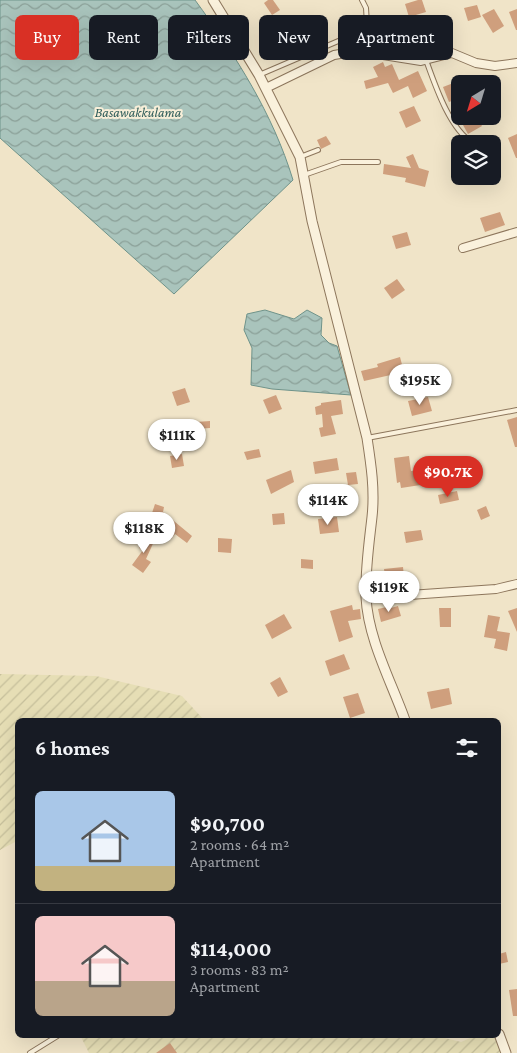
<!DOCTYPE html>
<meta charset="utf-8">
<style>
:root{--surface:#171b24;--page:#242831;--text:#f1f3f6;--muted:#9ea1a6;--line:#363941;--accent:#d93025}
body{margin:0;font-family:"Crimson Pro",serif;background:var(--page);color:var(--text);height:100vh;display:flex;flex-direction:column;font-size:19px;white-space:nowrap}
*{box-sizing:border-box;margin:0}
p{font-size:16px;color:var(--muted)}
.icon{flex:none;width:28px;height:28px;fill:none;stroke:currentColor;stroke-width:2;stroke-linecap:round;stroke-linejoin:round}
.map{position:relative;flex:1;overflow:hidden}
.drawer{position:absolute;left:15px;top:718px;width:486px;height:320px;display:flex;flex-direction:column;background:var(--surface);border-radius:8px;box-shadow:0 5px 20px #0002}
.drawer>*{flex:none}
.top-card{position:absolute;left:15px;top:15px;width:488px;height:45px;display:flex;gap:10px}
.needle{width:32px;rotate:218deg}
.controls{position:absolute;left:451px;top:75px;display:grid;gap:10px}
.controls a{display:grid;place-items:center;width:50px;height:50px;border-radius:8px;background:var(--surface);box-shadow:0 5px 20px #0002;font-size:25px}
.price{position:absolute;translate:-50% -42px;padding:0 11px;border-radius:18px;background:#fff;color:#222;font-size:16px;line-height:32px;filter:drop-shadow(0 1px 2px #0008)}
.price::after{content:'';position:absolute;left:50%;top:30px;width:15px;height:11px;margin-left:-8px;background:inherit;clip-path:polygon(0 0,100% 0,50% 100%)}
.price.active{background:var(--accent);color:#fff}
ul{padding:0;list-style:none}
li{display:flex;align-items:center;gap:15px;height:125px;padding:0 20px}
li+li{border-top:1px solid var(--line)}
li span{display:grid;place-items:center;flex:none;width:140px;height:100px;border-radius:8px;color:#555}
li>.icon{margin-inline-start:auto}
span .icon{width:60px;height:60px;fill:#fffc;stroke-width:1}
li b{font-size:21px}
h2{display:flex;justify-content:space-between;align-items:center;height:60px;padding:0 20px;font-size:21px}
.chip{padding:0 18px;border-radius:8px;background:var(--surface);box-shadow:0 5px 20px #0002;font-size:18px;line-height:45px}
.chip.active{background:var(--accent);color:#fff}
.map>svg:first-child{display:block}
.farmland{fill:url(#farmland-furrows)}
.water{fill:url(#water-waves);stroke:#6f938a}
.building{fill:#cf9f7d}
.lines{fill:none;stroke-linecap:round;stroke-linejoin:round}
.service-casing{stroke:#8d765c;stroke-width:6}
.minor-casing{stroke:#8d765c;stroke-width:10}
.tertiary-casing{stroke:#8d765c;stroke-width:11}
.service{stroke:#faf1dc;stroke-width:4}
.minor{stroke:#faf1dc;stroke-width:8}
.tertiary{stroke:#faf1dc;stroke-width:9}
.labels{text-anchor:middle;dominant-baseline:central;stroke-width:4;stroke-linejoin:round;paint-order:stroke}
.water-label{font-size:14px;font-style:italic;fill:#2f5d5a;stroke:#f7eed8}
</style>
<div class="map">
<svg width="517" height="1053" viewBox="0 0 517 1053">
<defs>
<pattern id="farmland-furrows" width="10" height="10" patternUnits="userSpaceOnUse" patternTransform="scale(1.25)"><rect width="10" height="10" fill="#e6deb5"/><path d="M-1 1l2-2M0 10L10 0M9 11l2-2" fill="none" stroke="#c6bf9b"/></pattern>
<pattern id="water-waves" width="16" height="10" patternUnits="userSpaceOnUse" patternTransform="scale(1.25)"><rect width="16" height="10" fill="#a9c4bc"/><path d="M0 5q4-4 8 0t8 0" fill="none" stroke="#8ba098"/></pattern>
</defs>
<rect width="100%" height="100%" fill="#f0e4c8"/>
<!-- farmland -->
<g class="farmland">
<path d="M0 674 96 676 182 696 204 720H18L17 841 0 850Z"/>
<path d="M80 1035H433L461 1042 477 1035H499L506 1053H89Z"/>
</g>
<!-- water -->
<g class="water">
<path d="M0 0H195C236 56 273 114 293 180L174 294 0 138Z"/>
<path d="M265 310 294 319 307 310 322 318 321 335 329 343 337 346 351 395 272 389 251 385 252 348 244 330 247 314Z"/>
</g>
<!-- building -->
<g class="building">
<path d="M268 0H273L280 10 272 15 264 3Z"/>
<path d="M418 0H422L426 12 409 17 405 4Z"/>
<path d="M477 5 481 17 468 21 464 8Z"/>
<path d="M494 9 504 26 493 33 482 15Z"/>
<path d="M517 9V30H516L509 12Z"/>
<path d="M383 62 385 67 392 64 399 80 418 71 427 91 413 98 408 86 393 93 388 83 366 89 364 81 378 77 373 67Z"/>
<path d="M456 82 460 98 449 102 443 87Z"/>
<path d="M414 106 421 121 406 128 399 112Z"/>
<path d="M458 116H476L482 126 468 134Z"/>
<path d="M517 134V158H516L508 138Z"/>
<path d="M326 136 331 144 321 149 317 140Z"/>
<path d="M413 154 419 168 429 171 425 187 405 182 406 178 383 174 384 164 411 168 406 157Z"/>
<path d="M500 212 505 225 485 232 480 218Z"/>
<path d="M407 232 411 245 396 249 392 236Z"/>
<path d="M397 279 405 290 392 299 384 288Z"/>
<path d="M400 357 404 372 364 381 361 371 378 367 377 364Z"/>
<path d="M185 388 190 402 177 406 172 392Z"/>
<path d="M276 395 282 409 269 414 263 400Z"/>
<path d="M428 397 432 411 412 416 408 401Z"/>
<path d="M341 400 343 414 331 416 336 434 321 437 319 428 323 427 322 414 316 415 315 407 321 405V403Z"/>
<path d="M517 417V447H515L507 420Z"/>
<path d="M210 421V428L196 429V422Z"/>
<path d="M259 449 261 457 247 460 244 452Z"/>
<path d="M182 454 184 466 172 468 170 456Z"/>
<path d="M409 456 411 471 424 469 427 484 401 488 400 482 397 483 394 458Z"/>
<path d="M337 458 339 470 315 474 313 462Z"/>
<path d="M291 470 294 482 271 494 266 480Z"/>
<path d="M356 472 358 484 348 485 346 473Z"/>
<path d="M457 491 459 500 440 504 438 495Z"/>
<path d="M155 504 164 507 163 512 192 536 187 543 175 534 171 539 159 529 165 521 151 516Z"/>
<path d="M486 506 490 516 481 520 477 510Z"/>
<path d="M284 513 285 524 273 525 272 514Z"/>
<path d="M337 517 339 532 320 534 318 519Z"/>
<path d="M421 530 423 540 406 543 404 532Z"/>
<path d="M153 535 156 537 146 559 151 562 143 573 132 565 143 550 139 548 145 536 150 539Z"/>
<path d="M218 538 232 539 231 553 218 552Z"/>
<path d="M301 559 313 560V569L301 568Z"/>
<path d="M403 567 405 587 394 588 393 583H386L384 569Z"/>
<path d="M352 605 353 610 360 609 361 619 348 621 353 637 339 642 330 611Z"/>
<path d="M391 606V608L398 606 401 616 381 622 378 609Z"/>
<path d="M439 608H451V627H440Z"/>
<path d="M517 608V632L508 611Z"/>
<path d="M284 614 292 628 272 639 265 625Z"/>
<path d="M488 615 500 617 497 631 510 633 507 651 494 648 496 639 484 637Z"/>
<path d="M344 654 350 669 330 676 325 661Z"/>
<path d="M280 677 288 692 278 697 270 683Z"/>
<path d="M449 688 452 704 431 709 427 692Z"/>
<path d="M358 693 365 713 350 718 343 697Z"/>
<path d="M506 952 508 962 499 964V954Z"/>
<path d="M517 989V1016H513L509 990Z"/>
<path d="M170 1043 177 1053H156Z"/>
</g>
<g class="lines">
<!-- service casing -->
<g class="service-casing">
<g id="service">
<path d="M426 60C435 85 450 130 473 143"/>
<path d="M259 75 357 33 367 24 366 8 362 0"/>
<path d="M300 157 318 150"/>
<path d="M304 175 341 162H378"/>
<path d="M367 438 517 410"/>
<path d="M30 1053 59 1035"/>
</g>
</g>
<!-- minor casing -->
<g class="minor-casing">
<g id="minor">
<path d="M266 88 334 55 358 51 421 61 452 53 476 63 495 66 517 63"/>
<path d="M463 248 517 232"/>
<path d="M366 598 496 589 517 584"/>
</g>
</g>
<!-- tertiary casing -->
<g class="tertiary-casing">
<g id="tertiary">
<path d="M213 0 259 75 300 157 312 221 367 438C371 464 375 490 372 517 369 544 365 570 366 597 368 639 391 681 405 720"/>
<path d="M499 1034 506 1053"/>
</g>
</g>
<!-- service -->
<use href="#service" class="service"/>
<!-- minor -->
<use href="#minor" class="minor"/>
<!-- tertiary -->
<use href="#tertiary" class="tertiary"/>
</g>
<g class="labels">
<!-- water labels -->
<g class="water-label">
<text x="138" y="112">Basawakkulama</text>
</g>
</g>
</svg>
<div class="controls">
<a><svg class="needle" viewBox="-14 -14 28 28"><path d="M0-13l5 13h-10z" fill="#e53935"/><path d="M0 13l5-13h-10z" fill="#9ea1a6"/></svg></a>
<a><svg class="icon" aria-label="layers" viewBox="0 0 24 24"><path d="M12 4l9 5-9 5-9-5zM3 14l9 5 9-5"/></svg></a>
</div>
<b class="price" style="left:420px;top:406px">$195K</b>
<b class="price" style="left:177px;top:461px">$111K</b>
<b class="price active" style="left:448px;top:498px">$90.7K</b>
<b class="price" style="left:328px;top:526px">$114K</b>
<b class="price" style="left:144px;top:554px">$118K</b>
<b class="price" style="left:389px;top:613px">$119K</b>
<div class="top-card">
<a class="chip active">Buy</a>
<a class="chip">Rent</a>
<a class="chip">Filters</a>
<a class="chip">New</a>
<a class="chip">Apartment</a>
</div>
<section class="drawer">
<h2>6 homes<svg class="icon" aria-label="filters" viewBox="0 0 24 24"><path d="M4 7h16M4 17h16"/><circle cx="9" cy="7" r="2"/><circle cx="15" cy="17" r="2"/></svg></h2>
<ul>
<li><span style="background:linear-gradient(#a9c7e8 75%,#c2b280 0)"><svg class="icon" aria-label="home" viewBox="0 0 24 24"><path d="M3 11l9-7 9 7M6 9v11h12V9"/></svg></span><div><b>$90,700</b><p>2 rooms · 64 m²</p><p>Apartment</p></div></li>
<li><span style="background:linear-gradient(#f6c9c9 65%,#b9a48a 0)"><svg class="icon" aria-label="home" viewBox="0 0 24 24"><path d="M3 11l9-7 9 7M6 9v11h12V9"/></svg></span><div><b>$114,000</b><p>3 rooms · 83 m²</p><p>Apartment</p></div></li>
</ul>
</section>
</div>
